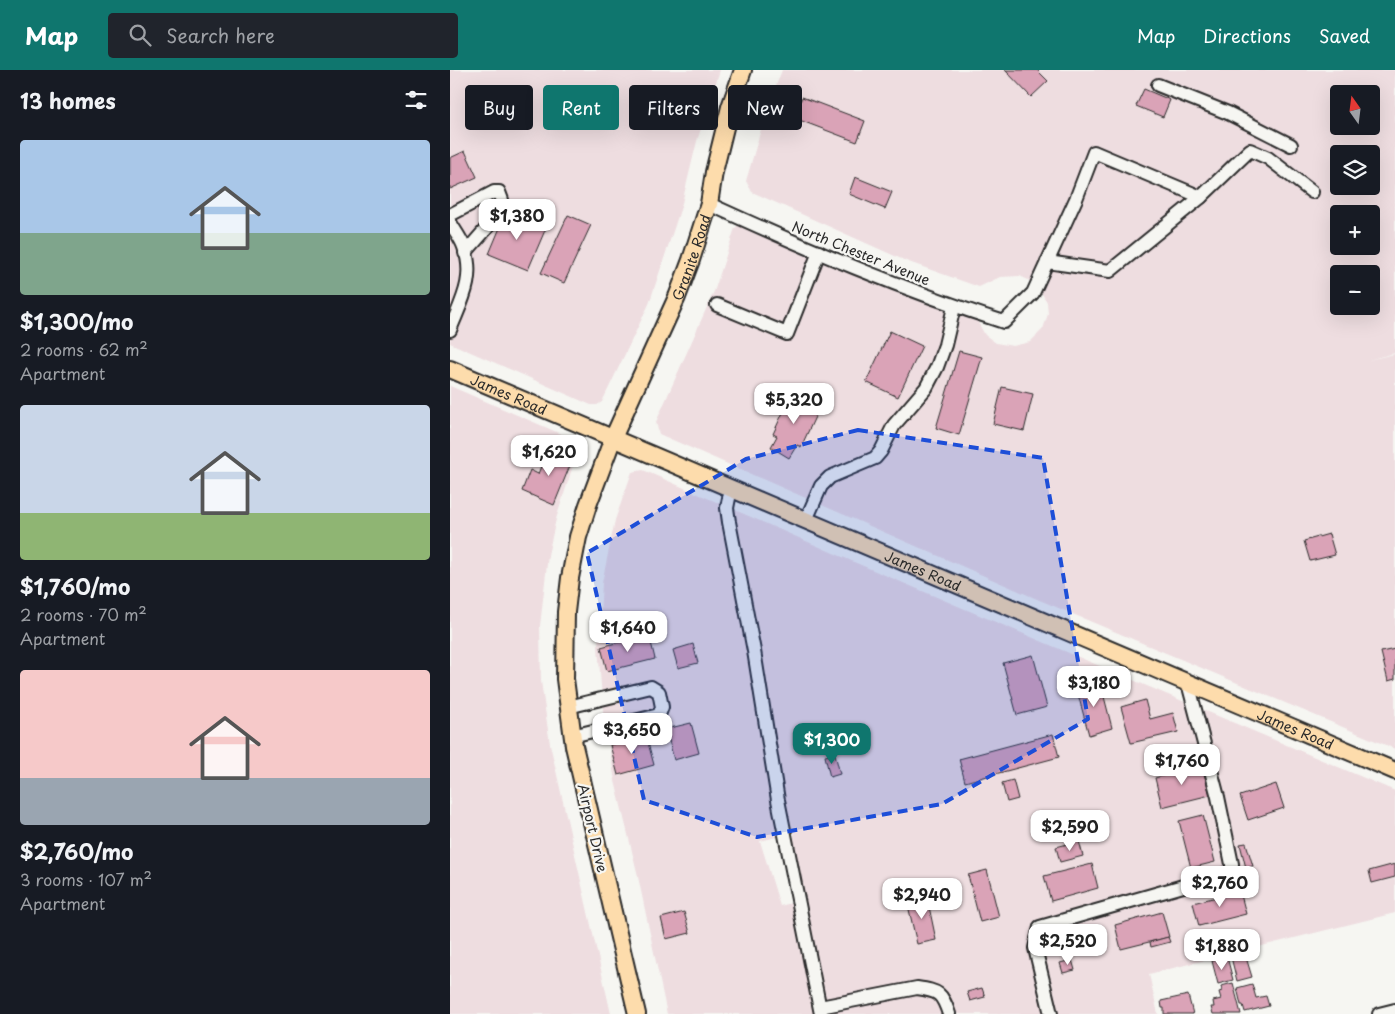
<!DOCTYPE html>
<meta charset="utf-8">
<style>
:root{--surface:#171b24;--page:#20242c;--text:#f1f3f6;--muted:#9ea1a6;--accent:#0f766e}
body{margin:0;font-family:"Playpen Sans",sans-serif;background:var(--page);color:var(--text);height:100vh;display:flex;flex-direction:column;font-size:19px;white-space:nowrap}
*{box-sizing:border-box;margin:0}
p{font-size:16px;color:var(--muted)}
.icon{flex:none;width:28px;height:28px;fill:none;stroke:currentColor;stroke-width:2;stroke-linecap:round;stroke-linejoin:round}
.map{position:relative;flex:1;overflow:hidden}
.panel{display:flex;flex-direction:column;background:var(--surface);width:450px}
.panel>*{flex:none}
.top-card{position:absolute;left:15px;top:15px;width:475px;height:45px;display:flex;gap:10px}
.needle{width:32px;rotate:346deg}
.controls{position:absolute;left:880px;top:15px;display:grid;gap:10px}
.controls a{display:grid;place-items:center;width:50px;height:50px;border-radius:5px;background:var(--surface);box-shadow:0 5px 20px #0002;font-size:25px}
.price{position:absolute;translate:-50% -42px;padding:0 11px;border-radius:10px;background:#fff;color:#222;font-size:16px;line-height:32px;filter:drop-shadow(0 1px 2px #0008)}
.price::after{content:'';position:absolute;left:50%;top:30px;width:15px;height:11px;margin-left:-8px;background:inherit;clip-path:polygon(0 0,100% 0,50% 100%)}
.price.on{background:var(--accent);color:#fff}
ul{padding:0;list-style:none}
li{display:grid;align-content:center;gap:10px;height:265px;padding:0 20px}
li span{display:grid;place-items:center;height:155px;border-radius:5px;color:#555}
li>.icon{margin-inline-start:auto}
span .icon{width:90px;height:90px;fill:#fffc;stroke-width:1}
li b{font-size:21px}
h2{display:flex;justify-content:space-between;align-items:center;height:60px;padding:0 20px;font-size:21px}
.chip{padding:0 18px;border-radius:5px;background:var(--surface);box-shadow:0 5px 20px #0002;font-size:18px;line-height:45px}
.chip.on{background:var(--accent);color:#fff}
header{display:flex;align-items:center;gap:30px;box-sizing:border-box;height:70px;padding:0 25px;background:var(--accent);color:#fff}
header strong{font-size:24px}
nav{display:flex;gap:28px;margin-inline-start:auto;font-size:18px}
.search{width:350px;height:45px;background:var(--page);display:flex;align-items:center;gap:12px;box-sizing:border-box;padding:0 18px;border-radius:5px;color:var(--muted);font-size:19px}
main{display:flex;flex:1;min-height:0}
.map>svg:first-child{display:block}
.built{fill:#eedde0;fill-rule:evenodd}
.building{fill:#daa3b7;stroke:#2b2b2b}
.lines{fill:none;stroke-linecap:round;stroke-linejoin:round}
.minor-casing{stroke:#2b2b2b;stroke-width:16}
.major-casing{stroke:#2b2b2b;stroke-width:20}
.minor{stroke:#f6f6f2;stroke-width:12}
.major{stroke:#fddcac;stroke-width:16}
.marked{fill:#1d4ed8;fill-opacity:0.2;stroke:#1d4ed8;stroke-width:4;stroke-dasharray:10 6;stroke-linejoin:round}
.labels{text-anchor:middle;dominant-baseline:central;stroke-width:4.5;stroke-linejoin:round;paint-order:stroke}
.street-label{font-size:14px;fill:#2b2b2b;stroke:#f6f6f2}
</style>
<header>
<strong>Map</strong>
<div class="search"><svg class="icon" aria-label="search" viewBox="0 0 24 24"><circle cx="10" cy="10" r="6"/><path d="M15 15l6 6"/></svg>Search here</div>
<nav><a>Map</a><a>Directions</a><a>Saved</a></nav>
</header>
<main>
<section class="panel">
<h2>13 homes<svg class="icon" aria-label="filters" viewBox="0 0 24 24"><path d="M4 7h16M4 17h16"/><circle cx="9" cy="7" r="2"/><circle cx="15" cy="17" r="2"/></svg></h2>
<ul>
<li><span style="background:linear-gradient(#a9c7e8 60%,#7fa58c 0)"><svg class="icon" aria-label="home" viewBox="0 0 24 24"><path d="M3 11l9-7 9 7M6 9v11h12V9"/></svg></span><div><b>$1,300/mo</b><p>2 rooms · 62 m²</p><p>Apartment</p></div></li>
<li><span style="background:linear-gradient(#c9d6e8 70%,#8fb573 0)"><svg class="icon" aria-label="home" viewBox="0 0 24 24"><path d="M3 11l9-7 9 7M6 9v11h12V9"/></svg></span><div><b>$1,760/mo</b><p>2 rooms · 70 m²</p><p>Apartment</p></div></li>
<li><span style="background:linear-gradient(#f6c9c9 70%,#9aa5b1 0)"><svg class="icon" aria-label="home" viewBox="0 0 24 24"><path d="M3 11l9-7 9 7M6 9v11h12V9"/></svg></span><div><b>$2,760/mo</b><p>3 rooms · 107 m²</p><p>Apartment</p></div></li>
</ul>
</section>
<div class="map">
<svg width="945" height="944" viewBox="0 0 945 944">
<rect width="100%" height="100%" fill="#f6f6f2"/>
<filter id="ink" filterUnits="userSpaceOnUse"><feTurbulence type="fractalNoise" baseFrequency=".02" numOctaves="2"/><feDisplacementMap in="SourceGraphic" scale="10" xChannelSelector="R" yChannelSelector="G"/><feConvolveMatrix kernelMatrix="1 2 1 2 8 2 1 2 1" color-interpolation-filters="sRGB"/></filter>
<g filter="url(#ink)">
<!-- built -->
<g class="built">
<path d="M0 0H270L247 71 231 137 199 234 152 332 147 335H141L0 273Z"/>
<path d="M332 0H945V283L918 290 945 284V679L587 529 209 364 206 352 265 219 285 158 292 152 525 247 535 265 546 273 563 276 580 272 593 259 598 244 597 232 586 214 570 206 550 207 529 217 456 191 302 122 296 111 316 42ZM889 24H921V56H889ZM889 84H921V116H889ZM889 144H921V176H889ZM889 204H921V236H889Z"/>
<path d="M0 316 123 369 129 377 106 449 98 485 90 556 91 611 100 674 161 944H0Z"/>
<path d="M193 400 411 495 945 721V843L699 904 708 944H217L187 802 165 711 153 641 148 577 152 513 165 450 182 402ZM344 763 345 832 330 836 310 771Z"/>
</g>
<!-- building -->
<g class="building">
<path d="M555 0H587L598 11 581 27Z"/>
<path d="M694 19 720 30 713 47 686 36Z"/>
<path d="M352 27 415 51 407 72 344 48Z"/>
<path d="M15 81 27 107 0 119V88Z"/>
<path d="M405 107 442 122 435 139 399 124Z"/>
<path d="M57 141 96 158 78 200 39 184Z"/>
<path d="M118 145 141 155 114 213 91 203Z"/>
<path d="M440 261 472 276 448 327 416 312Z"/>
<path d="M509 281 532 287 509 365 486 358Z"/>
<path d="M552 317 583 324 574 361 543 354Z"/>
<path d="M342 323 370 336 351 377 347 375 339 388 321 377 327 366 323 364Z"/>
<path d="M98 378 123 388 104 435 72 421 80 400 88 404Z"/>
<path d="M879 464 885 485 860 491 854 471Z"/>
<path d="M199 564 205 589 157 601 151 577Z"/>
<path d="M243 574 248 593 228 598 223 580Z"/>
<path d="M945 579V609L938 611 931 582Z"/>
<path d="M583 585 597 637 567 645 553 593Z"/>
<path d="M650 611 662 658 639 665 626 617Z"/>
<path d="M695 630 700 649 723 643 728 662 681 673 671 637Z"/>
<path d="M241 653 249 683 224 690 216 659Z"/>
<path d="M603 664 609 687 515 712 509 689Z"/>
<path d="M196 665 204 695 168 705 160 675Z"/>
<path d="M385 684 390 704 380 707 375 686Z"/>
<path d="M752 695 760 725 712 737 705 708Z"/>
<path d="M563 710 568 729 557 732 552 713Z"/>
<path d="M826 714 834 738 798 750 790 726Z"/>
<path d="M753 745 765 792 741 798 729 751Z"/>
<path d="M629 771 633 786 610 792 606 777Z"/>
<path d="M796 773 803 796 796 798 790 774Z"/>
<path d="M642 794 648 818 601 831 594 806Z"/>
<path d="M945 794V807L922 813 919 801Z"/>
<path d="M537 800 549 847 530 852 518 805Z"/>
<path d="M790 821 796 844 749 856 743 833Z"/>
<path d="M477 827 486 870 467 874 457 831Z"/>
<path d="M234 842 240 863 216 869 211 848Z"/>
<path d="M712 842 719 867 671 879 665 855Z"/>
<path d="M718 867 720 872 701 877 700 872Z"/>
<path d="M795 884 802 907 787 911 781 887Z"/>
<path d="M777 887 783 910 768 914 762 891Z"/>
<path d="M622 890 625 900 613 903 610 893Z"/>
<path d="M783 913 791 944H763L761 937H764L763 931 771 929 769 922 772 921 771 916Z"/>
<path d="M802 914 806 928 816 926 819 936 795 942 793 935H791L787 918Z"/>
<path d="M532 918 535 927 520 931 517 922Z"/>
<path d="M738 925 743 944H714V938H712L711 931Z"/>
</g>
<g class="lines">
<!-- minor casing -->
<g class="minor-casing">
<g id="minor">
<path d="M708 15 778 43 841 75"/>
<path d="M259 134C355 178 453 220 554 252L583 223 626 129 644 82 751 127 800 80 818 88 862 122"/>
<path d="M0 145 44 122H49L52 130 50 143 15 183"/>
<path d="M0 152C4 160 11 168 14 177 26 208 11 232 0 260"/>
<path d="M597 192 660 201 751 127"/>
<path d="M267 235 337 264 369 182"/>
<path d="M281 418 277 438 279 452 304 581 328 730 371 944"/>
<path d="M356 450 371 416 380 407 425 388 431 381 444 355 476 318 487 297 495 275 504 237"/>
<path d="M118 637 201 617 209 622 212 637 209 645 122 666"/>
<path d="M370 937 467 918C489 921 492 923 499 944"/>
<path d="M601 944 585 878 590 857 782 802V794L768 727 738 613"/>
<path d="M929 944 945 940"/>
</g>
</g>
<!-- major casing -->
<g class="major-casing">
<g id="major">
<path id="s1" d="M0 299 945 701"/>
<path id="s2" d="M187 944 124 676 115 609 116 542 120 508 128 467 138 435 163 368 227 227 241 190 259 134 264 102 280 37 293 0"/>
</g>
</g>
<!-- minor -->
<use href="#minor" class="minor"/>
<!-- major -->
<use href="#major" class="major"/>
</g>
</g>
<!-- marked area -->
<path class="marked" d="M408 360 593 388 638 649 492 734 307 767 194 730 137 483 296 389Z"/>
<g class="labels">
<!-- street labels -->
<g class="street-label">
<text transform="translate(411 183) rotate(22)">North Chester Avenue</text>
<text stroke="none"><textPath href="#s2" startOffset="788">Granite Road</textPath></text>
<text stroke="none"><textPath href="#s1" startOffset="64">James Road</textPath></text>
<text stroke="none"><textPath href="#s1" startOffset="514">James Road</textPath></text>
<text stroke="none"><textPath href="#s1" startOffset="919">James Road</textPath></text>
<text transform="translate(143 758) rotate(77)">Airport Drive</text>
</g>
</g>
</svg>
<div class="controls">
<a><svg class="needle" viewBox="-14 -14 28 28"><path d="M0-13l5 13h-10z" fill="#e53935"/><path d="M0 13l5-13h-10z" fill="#9ea1a6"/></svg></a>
<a><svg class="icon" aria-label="layers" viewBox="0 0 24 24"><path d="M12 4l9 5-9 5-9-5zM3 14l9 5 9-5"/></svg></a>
<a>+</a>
<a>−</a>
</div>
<b class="price" style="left:67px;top:171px">$1,380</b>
<b class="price" style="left:344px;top:355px">$5,320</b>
<b class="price" style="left:99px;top:407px">$1,620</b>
<b class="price" style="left:178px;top:583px">$1,640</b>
<b class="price" style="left:644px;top:638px">$3,180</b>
<b class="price" style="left:182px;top:685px">$3,650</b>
<b class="price on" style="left:382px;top:695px">$1,300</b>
<b class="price" style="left:732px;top:716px">$1,760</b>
<b class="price" style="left:620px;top:782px">$2,590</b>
<b class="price" style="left:770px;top:838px">$2,760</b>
<b class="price" style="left:472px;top:850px">$2,940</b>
<b class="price" style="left:618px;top:896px">$2,520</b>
<b class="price" style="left:772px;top:901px">$1,880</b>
<div class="top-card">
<a class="chip">Buy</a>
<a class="chip on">Rent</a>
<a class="chip">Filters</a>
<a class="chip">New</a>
</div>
</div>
</main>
